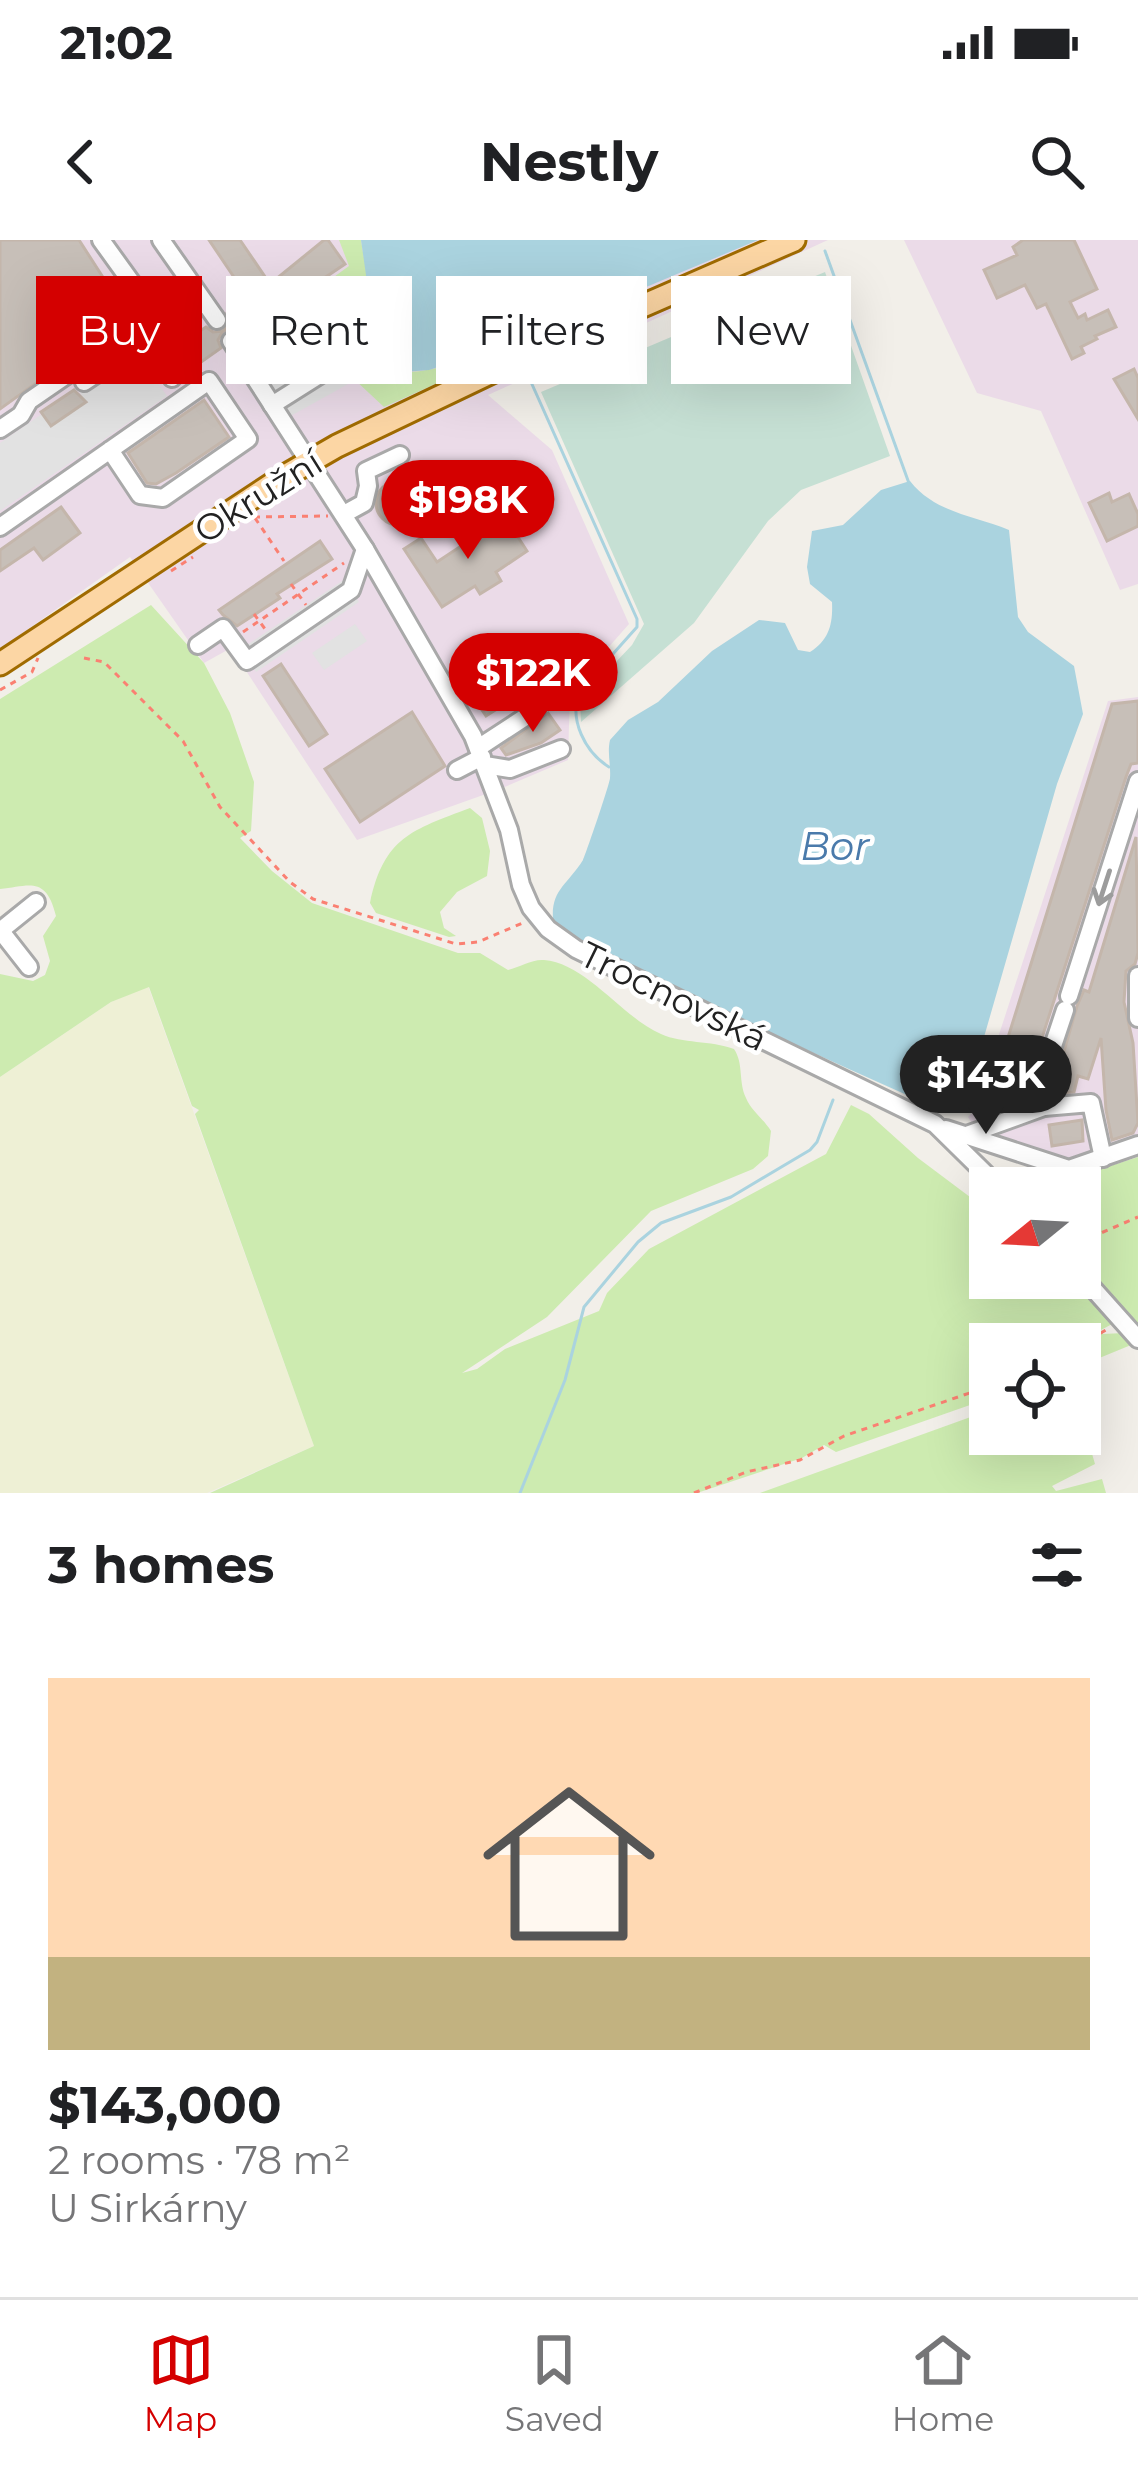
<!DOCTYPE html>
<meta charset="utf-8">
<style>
:root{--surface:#fff;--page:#f2f2f2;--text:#202124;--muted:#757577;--line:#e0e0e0;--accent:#d40000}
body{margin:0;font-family:Montserrat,sans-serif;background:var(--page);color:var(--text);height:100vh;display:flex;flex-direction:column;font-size:45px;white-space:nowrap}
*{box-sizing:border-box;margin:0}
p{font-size:39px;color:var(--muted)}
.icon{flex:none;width:66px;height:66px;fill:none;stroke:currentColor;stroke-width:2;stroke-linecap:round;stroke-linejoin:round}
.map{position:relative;height:1253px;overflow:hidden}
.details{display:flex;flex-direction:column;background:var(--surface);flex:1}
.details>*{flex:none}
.hud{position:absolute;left:36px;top:36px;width:1068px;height:108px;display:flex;gap:24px}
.needle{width:78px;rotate:252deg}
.fabs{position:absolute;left:969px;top:927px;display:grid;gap:24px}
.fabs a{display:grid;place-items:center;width:132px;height:132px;border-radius:0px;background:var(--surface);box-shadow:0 12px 48px #0002;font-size:60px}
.price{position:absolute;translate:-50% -102px;padding:0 27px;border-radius:42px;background:var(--accent);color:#fff;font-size:39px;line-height:78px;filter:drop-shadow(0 3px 6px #0008)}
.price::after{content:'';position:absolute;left:50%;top:72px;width:36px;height:27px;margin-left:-18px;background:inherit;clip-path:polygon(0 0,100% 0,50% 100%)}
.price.selected{background:#222;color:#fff}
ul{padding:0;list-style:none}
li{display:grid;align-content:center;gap:24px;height:636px;padding:0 48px}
li span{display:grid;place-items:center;height:372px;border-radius:0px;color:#555}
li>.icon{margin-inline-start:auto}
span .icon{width:216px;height:216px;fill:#fffc;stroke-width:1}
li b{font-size:51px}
h2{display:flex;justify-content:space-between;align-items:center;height:144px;padding:0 48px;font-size:51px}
.pill{padding:0 42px;border-radius:0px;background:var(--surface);box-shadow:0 12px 48px #0002;font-size:42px;line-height:108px}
.pill.selected{background:var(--accent);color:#fff}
.status{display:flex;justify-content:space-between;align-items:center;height:84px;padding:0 60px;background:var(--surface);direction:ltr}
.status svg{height:33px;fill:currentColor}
header{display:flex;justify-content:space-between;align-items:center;height:156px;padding:0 48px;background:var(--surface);font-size:54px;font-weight:700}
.tab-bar{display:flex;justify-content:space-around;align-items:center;height:168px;border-top:3px solid var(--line);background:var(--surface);font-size:33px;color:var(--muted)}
.tab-bar a{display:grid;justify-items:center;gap:6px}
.tab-bar .selected{color:var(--accent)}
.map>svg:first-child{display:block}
.industrial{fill:#ebdbe8}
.farmland{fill:#eef0d5}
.grass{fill:#cdebb0}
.wetland{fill:#c6e0d4}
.parking{fill:#e2e2e2}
.water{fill:#aad3df}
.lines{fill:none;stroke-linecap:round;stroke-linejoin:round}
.stream{stroke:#aad3df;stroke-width:3}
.building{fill:#c7bfb8;stroke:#c4b6ab;stroke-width:3}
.minor-casing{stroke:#a9a9a9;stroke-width:22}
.major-casing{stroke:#a06b00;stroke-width:27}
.path{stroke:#fa8072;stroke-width:3;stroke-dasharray:6 6;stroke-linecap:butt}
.minor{stroke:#fff;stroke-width:16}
.major{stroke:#fcd6a4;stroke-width:21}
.oneway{stroke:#9c9c9c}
.labels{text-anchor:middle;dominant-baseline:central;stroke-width:9;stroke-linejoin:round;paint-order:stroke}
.street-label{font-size:36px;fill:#222;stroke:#fff}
.water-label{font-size:39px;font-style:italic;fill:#4a7aab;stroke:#fff}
</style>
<div class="status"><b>21:02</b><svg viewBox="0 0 49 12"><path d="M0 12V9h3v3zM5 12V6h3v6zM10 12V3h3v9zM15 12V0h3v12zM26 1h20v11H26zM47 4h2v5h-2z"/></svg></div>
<header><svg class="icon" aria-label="back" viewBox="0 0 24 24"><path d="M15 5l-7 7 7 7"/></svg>Nestly<svg class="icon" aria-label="search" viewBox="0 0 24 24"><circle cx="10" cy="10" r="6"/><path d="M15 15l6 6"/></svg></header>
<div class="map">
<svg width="1138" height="1253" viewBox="0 0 1138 1253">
<rect width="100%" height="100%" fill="#f2efe9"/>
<!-- industrial -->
<g class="industrial">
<path d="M0 0H828L488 155 552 210 629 384 570 451 568 520 500 549 357 600 231 408 204 423 130 317 0 409Z"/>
<path d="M904 0H1138V344L1120 350 1041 171 977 153Z"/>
<path d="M1138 457V898L1070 922 982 898 968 877 974 871 1108 461Z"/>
</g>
<!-- farmland -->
<path class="farmland" d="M148 746 314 1206 207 1253H0V837L111 762Z"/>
<!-- grass -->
<g class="grass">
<path d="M339 0H361C365 27 373 56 373 83 372 93 368 101 370 111 384 158 482 113 513 103L514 109 384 167 295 84 291 68 349 26Z"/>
<path d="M151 365 204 423 230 473 254 542 251 591 240 598 272 631 312 663 458 713H480L508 730C520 727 532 719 544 720 586 723 623 778 661 794 683 804 710 800 734 809 744 824 738 841 746 858 752 872 763 878 771 891L768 916 753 929 651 971 547 1077 462 1133 477 1129 505 1109 599 1071 607 1053 649 1009 826 914 851 865 869 874 918 918 990 972V1038H1075L1114 1083 1101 1090 1103 1094 1124 1093 1133 1102 1131 1105 1080 1126V1104H990V1158L836 1212 824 1205 802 1218 697 1253H210L314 1206 195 874 199 870 192 866 149 747 111 762 0 837V734L33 741 45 735 50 721 43 696 56 676C46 635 29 646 0 649V459Z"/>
<path d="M470 568 482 578 490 611 487 636 457 652 440 672 444 688 456 696 449 697 376 673 370 663C384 597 412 590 470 568Z"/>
<path d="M1138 917V1087L1080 1023V948H1068L1079 936Z"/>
<path d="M990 1170V1194H1080V1172L1095 1224 1052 1246 1056 1251 1102 1239 1106 1253H760Z"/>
</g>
<!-- wetland -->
<path class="wetland" d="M825 32 890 216 801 250 768 281 694 383 581 482 580 460 632 405 644 384 541 152Z"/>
<!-- parking -->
<g class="parking">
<path d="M310 80 350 143 287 178 251 117Z"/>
<path d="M129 104 167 156 0 271V203L42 174 51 186 85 162 74 141Z"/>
<path d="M345 339 359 362 256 432 241 409Z"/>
<path d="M355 384 367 401 324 430 312 413Z"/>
</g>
<!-- water -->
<g class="water">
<path d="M361 0H758L513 103 429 130 391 133 378 126 371 111 373 84Z"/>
<path d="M910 241C935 273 973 275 1009 290L1018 377 1028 392 1074 426 1083 474 1057 544 982 804 938 869C809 811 679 753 554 687 548 651 566 647 583 620 586 614 610 543 610 538 611 525 607 513 610 500L628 480 658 462 712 411 759 380 785 383 798 410 810 412C829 400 833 384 832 362L810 344 807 327 812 291 843 285 881 250Z"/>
</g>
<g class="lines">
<!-- stream -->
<g class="stream">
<path d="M825 11 910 246"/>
<path d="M531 142 637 379V387L579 452C569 480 585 512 609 527"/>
<path d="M520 1253 565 1140 584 1067 638 1002 661 983 731 957 810 910 817 902 833 860"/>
</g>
</g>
<!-- building -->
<g class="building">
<path d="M0 0H79L124 70 109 81 114 87 0 169Z"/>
<path d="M209 0H240L270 44 324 0H328L345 24 241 94 232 88 223 91 229 84 227 73 248 58Z"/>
<path d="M1023 0H1074L1097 49 1070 62 1078 78 1085 74 1087 80 1108 70 1116 87 1095 96 1097 99 1081 107 1084 113 1072 119 1046 64 1037 68 1025 45 997 58 984 30 1017 15 1013 7Z"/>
<path d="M206 87 213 92 223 91 218 100 221 108 184 134 170 111Z"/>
<path d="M1134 129 1138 138V179L1114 139Z"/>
<path d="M74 150 86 162 51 186 41 172Z"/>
<path d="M204 160 229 197 176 233 156 244 147 243 128 213Z"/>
<circle cx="398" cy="263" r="22"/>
<path d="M1109 253 1112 262 1129 254 1138 274V286L1107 301 1089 263Z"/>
<path d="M61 267 80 293 43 320 34 308 0 331V310Z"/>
<path d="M505 277 527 311 496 332 501 341 480 354 475 346 442 367 404 309 421 298 437 322Z"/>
<path d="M320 301 332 319 277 354 280 358 237 386 223 375 219 370Z"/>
<path d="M529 416 549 446 542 451 536 444 486 476 474 458 507 437 504 433Z"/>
<path d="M281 424 327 494 309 506 263 436Z"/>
<path d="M1138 461V523L1131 524 1126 537 1031 832 1028 853 1019 850 1022 861 1005 867 996 836 1112 464Z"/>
<path d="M412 472 445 526 360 582 325 529Z"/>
<path d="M548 473 560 490 541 503 506 515 501 508Z"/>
<path d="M1136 597 1138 713 1135 724 1126 731 1124 762 1133 803 1138 883 1133 893 1112 900 1106 870 1101 798 1088 839 1078 836 1074 852 1057 853 1056 839 1077 766 1084 750 1089 752Z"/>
<path d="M1082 880 1083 901 1052 906 1049 885Z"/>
</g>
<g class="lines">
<!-- minor casing -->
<g class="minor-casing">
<g id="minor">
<path d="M161 0 217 80"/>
<path d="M147 100 172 138"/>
<path d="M231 101 365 309 473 496 509 590 521 645 531 668 548 689 576 709 935 884 1000 948"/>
<path d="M254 135 310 101 329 129 272 165"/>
<path d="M84 142 204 62"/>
<path d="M0 189 21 175 29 161 125 95 144 73 137 50 101 0"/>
<path d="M344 274 364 263 368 246 366 231 400 215"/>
<path d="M0 287 209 141 248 199 163 258 140 255 110 210"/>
<path d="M198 405 223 388 247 421 351 350 365 309"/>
<path d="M478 508 536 470 535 461"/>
<path d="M485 525 510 529 561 509"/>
<path d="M457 530 482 517"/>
<path d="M0 690 29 727"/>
<path d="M0 691 36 662"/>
<path d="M1138 736V778"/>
<path d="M1069 756 1138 541"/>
<path d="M1044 867 1043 836 1065 770"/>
<path d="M946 889 1069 929 1138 905"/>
<path d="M961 897 1044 867 1091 863 1103 918"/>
<path d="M1052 948 1069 929"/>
<path d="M1080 1034 1138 1099"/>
</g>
</g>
<!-- major casing -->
<g class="major-casing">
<path id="major" d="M0 424 285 236 337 206 498 129 794 0"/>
</g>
<!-- path -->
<g class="path">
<path d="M275 82 286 99"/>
<path d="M246 99 274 80 270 74"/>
<path d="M254 277 328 276"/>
<path d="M255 278 284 321"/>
<path d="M171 331 193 317"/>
<path d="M291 344 306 365"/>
<path d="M254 374 268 393"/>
<path d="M243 392 344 323"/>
<path d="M84 418 104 422 183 501 220 567 290 642 313 659 456 704 478 702 525 682"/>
<path d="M0 450 32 432 38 418"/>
<path d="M1080 1002 1138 977"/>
<path d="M1080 1106 1109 1088"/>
<path d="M694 1253 746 1232 800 1220 844 1196 990 1146"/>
</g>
<!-- minor -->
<use href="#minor" class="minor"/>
<!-- major -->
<use href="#major" class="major"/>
</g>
<!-- one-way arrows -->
<defs><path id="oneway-shaft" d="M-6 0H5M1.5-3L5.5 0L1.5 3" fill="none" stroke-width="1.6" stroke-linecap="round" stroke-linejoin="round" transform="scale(3)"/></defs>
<use class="oneway" href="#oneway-shaft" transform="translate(1104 648) rotate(108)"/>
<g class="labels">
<!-- street labels -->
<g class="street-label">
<text transform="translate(258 256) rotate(-32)">Okružní</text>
<text transform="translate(674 756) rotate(26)">Trocnovská</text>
</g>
<!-- water labels -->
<g class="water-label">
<text x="835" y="606">Bor</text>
</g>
</g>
</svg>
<div class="fabs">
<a><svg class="needle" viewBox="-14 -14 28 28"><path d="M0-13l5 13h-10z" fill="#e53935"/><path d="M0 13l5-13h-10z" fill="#757577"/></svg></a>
<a><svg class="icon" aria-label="locate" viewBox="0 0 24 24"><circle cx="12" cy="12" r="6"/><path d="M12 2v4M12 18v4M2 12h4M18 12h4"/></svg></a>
</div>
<b class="price" style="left:468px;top:322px">$198K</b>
<b class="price" style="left:533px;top:495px">$122K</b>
<b class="price selected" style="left:986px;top:897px">$143K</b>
<div class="hud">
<a class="pill selected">Buy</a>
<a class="pill">Rent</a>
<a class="pill">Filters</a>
<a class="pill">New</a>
</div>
</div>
<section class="details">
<h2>3 homes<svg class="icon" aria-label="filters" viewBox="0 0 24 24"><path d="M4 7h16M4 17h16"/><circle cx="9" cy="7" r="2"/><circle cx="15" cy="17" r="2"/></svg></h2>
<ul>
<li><span style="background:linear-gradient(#ffd9b3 75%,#c2b280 0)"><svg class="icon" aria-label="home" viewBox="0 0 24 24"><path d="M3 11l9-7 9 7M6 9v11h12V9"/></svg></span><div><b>$143,000</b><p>2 rooms · 78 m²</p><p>U Sirkárny</p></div></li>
</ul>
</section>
<nav class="tab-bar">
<a class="selected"><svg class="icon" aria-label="map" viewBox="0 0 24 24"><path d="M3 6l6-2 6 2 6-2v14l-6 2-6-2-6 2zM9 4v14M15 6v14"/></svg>Map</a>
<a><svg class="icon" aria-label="saved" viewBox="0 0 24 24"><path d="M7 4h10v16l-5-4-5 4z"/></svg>Saved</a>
<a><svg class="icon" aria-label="home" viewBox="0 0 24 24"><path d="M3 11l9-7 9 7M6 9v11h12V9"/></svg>Home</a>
</nav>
